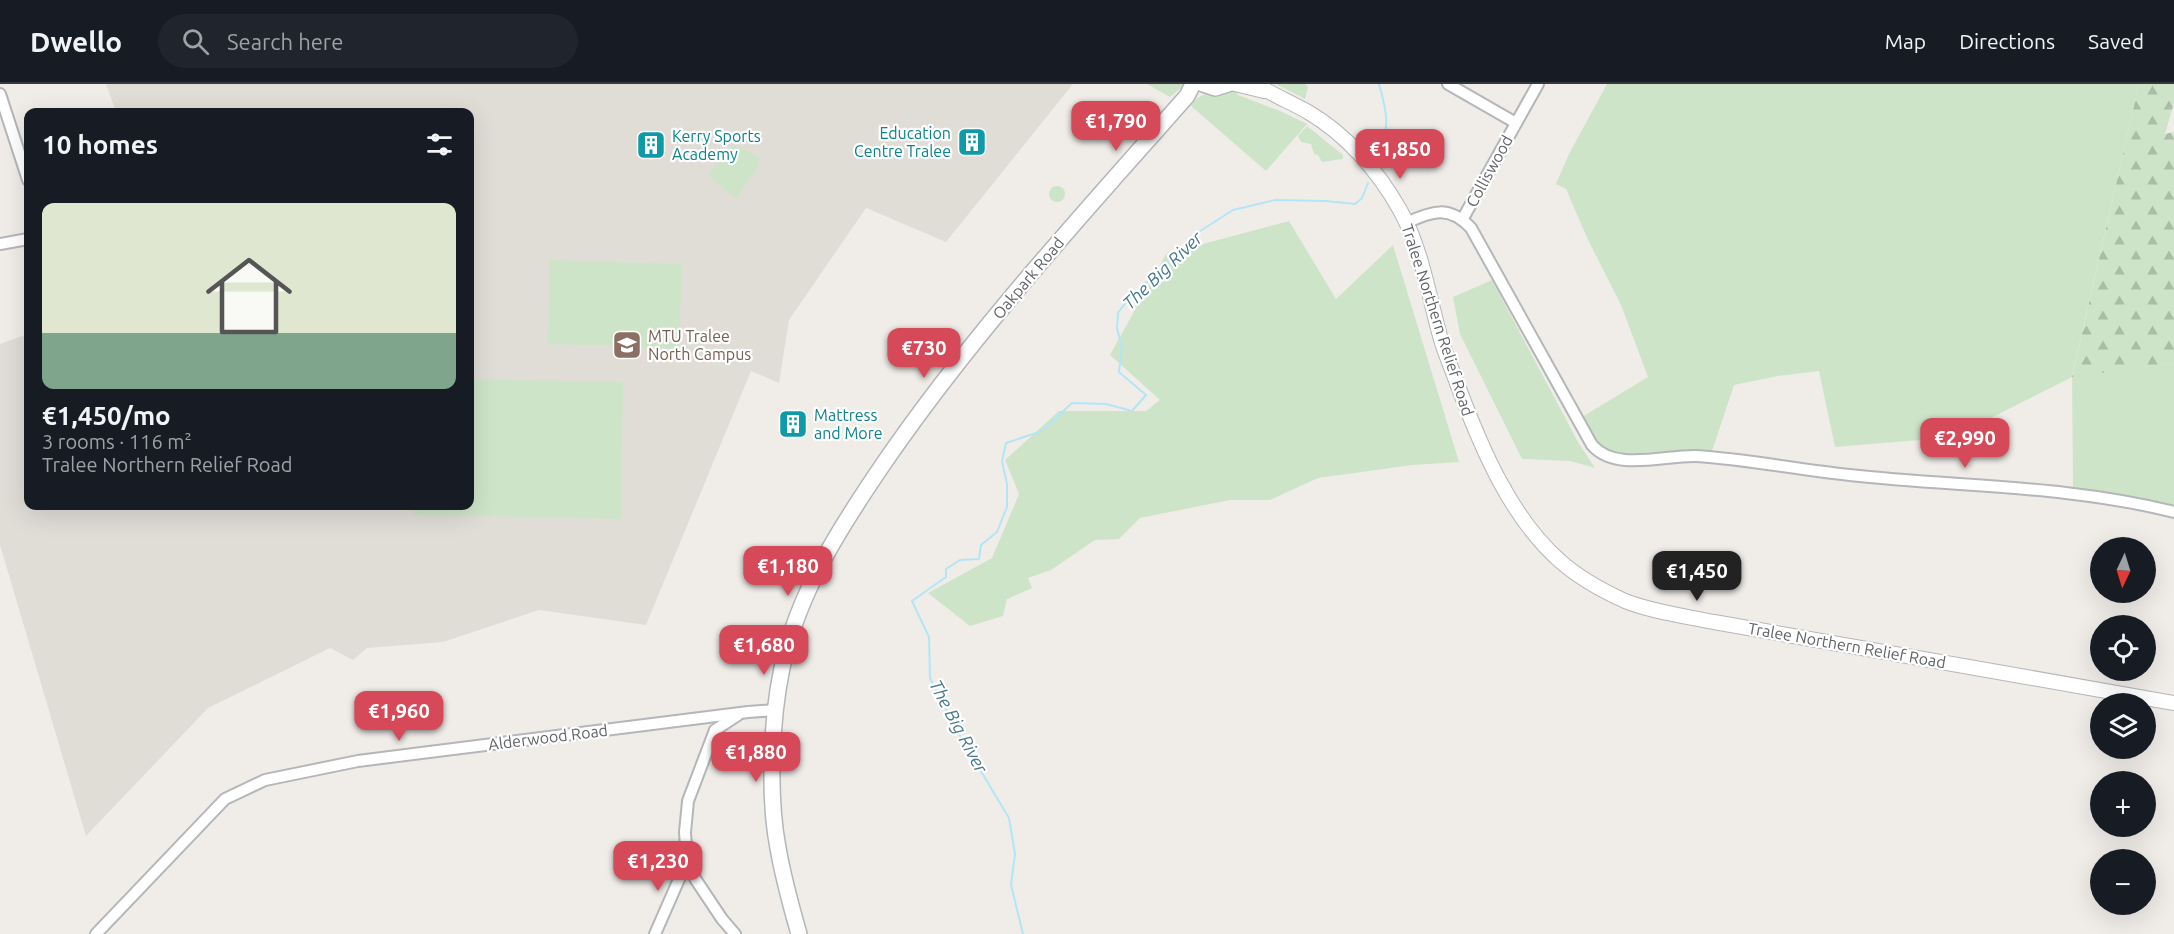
<!DOCTYPE html>
<meta charset="utf-8">
<style>
:root{--surface:#171b24;--page:#20242c;--text:#f1f3f6;--muted:#9ea1a6;--line:#363941;--accent:#d64959}
body{margin:0;font-family:Ubuntu,sans-serif;background:var(--page);color:var(--text);height:100vh;display:flex;flex-direction:column;font-size:22px;white-space:nowrap}
*{box-sizing:border-box;margin:0}
p{font-size:20px;color:var(--muted)}
.icon{flex:none;width:33px;height:33px;fill:none;stroke:currentColor;stroke-width:2;stroke-linecap:round;stroke-linejoin:round}
.map{position:relative;flex:1;overflow:hidden}
.drawer{position:absolute;left:24px;top:24px;width:450px;height:402px;display:flex;flex-direction:column;background:var(--surface);border-radius:12px;box-shadow:0 6px 24px #0002}
.drawer>*{flex:none}
.needle{width:39px;rotate:184deg}
.buttons{position:absolute;left:2090px;top:453px;display:grid;gap:12px}
.buttons a{display:grid;place-items:center;width:66px;height:66px;border-radius:50%;background:var(--surface);box-shadow:0 6px 24px #0002;font-size:30px}
.price{position:absolute;translate:-50% -51px;padding:0 14px;border-radius:12px;background:var(--accent);color:#fff;font-size:20px;line-height:39px;filter:drop-shadow(0 2px 3px #0008)}
.price::after{content:'';position:absolute;left:50%;top:36px;width:18px;height:14px;margin-left:-9px;background:inherit;clip-path:polygon(0 0,100% 0,50% 100%)}
.price.selected{background:#222;color:#fff}
ul{padding:0;list-style:none}
li{display:grid;align-content:center;gap:12px;height:318px;padding:0 18px}
li span{display:grid;place-items:center;height:186px;border-radius:12px;color:#555}
li>.icon{margin-inline-start:auto}
span .icon{width:108px;height:108px;fill:#fffc;stroke-width:1}
li b{font-size:26px}
h2{display:flex;justify-content:space-between;align-items:center;height:72px;padding:0 18px;font-size:26px}
header{display:flex;align-items:center;gap:36px;box-sizing:border-box;height:84px;padding:0 30px;background:var(--surface);border-bottom:2px solid var(--line)}
header strong{font-size:28px}
nav{display:flex;gap:33px;margin-inline-start:auto;font-size:21px}
.search{width:420px;height:54px;background:var(--page);display:flex;align-items:center;gap:15px;box-sizing:border-box;padding:0 21px;border-radius:33px;color:var(--muted);font-size:22px}
.map>svg:first-child{display:block}
.education{fill:#e0ddd7}
.grass{fill:#cee4c9}
.forest{fill:url(#forest-firs)}
.lines{fill:none;stroke-linecap:round;stroke-linejoin:round}
.stream{stroke:#b3e5f6;stroke-width:2}
.minor-casing{stroke:#b4b6b9;stroke-width:14}
.tertiary-casing{stroke:#b4b6b9;stroke-width:16}
.secondary-casing{stroke:#b3b6b9;stroke-width:18}
.minor{stroke:#fff;stroke-width:10}
.tertiary{stroke:#fff;stroke-width:14}
.secondary{stroke:#fff;stroke-width:15}
.labels{text-anchor:middle;dominant-baseline:central;stroke-width:4.5;stroke-linejoin:round;paint-order:stroke}
.culture-label{font-size:16px;fill:#0d838f;stroke:#fff;text-anchor:start}
.street-label{font-size:16px;fill:#606467;stroke:#fff}
.education-label{font-size:16px;fill:#785e54;stroke:#fff;text-anchor:start}
.water-label{font-size:18px;font-style:italic;fill:#46778e;stroke:#fff}
</style>
<header>
<strong>Dwello</strong>
<div class="search"><svg class="icon" aria-label="search" viewBox="0 0 24 24"><circle cx="10" cy="10" r="6"/><path d="M15 15l6 6"/></svg>Search here</div>
<nav><a>Map</a><a>Directions</a><a>Saved</a></nav>
</header>
<div class="map">
<svg width="2174" height="850" viewBox="0 0 2174 850">
<defs>
<pattern id="forest-firs" width="22" height="20" patternUnits="userSpaceOnUse" patternTransform="scale(1.5)"><rect width="22" height="20" fill="#cee4c9"/><path d="M5 1l3.5 6h-7zM16 11l3.5 6h-7z" fill="#abbca7"/></pattern>
</defs>
<rect width="100%" height="100%" fill="#f0ede9"/>
<!-- education -->
<path class="education" d="M106 0H1073L946 158 866 124 789 236 779 299 751 287 646 541 539 526 443 558 367 564 353 576 330 564 208 624 86 752 0 461V260L28 250V422H470V28H116Z"/>
<!-- grass -->
<g class="grass">
<path d="M1147 0H1186L1170 13Z"/>
<path d="M1276 0H1305L1308 3 1305 15Z"/>
<path d="M1607 0H2139L2072 292 2174 279V424L2073 403 2072 293 1965 347 1944 354 1835 363 1819 287 1778 292 1734 301 1712 367 1607 370 1595 359 1582 333 1648 293 1621 221 1588 156 1566 105 1556 100 1569 70Z"/>
<path d="M1234 5 1238 11 1280 27 1307 40 1266 87 1191 22C1199 7 1219 7 1234 5Z"/>
<path d="M1307 42 1343 71V75L1322 78 1318 71 1314 70 1311 60 1301 58 1298 52Z"/>
<path d="M735 62 742 64 759 74 758 83 736 115 708 91 731 63Z"/>
<circle cx="1057" cy="110" r="8"/>
<path d="M1289 137 1336 215 1393 161 1459 378 1413 381 1318 394 1270 416H1230L1140 434 1119 455 1095 456 1051 486 1028 494 1032 504 1007 515 1003 532 970 542 928 509 992 474 1019 410 1005 376 1059 327H1146L1160 316 1110 271 1166 170Z"/>
<path d="M550 176 682 180 679 264 548 260Z"/>
<path d="M1492 196 1578 358 1595 384 1570 377 1522 375 1460 250 1453 213Z"/>
<path d="M470 295 623 298 621 435 413 431V422H470Z"/>
</g>
<!-- forest -->
<path class="forest" d="M2139 0H2174V19L2165 50 2174 48V279L2072 293Z"/>
<g class="lines">
<!-- stream -->
<g class="stream">
<path d="M1377 72C1391 46 1387 28 1379 0"/>
<path d="M1023 850 1011 801 1015 770 1009 734 961 654 930 594 929 553 912 517 946 493V485L960 476 979 475 981 461 997 448 1007 423V400L1002 377 1006 359 1042 347 1072 319 1106 320 1132 327 1146 311 1119 288 1122 264 1117 244 1118 229 1129 214 1164 183 1197 149 1233 126 1275 116 1326 117 1355 120 1362 114 1368 99"/>
</g>
<!-- minor casing -->
<g class="minor-casing">
<g id="minor">
<path d="M1448 0 1516 39"/>
<path d="M0 10 28 96"/>
<path d="M1462 136 1538 0"/>
<path d="M1406 139C1432 127 1449 121 1471 144L1592 361C1615 388 1664 371 1696 372 1747 375 1799 386 1850 391 1958 403 2068 401 2174 428"/>
<path d="M0 160 28 155"/>
<path d="M96 850 225 715 265 696 358 677 748 628 776 626"/>
<path d="M655 850 687 777"/>
<path d="M735 850 722 835 696 796 687 777 685 748 688 717 715 646 738 631"/>
</g>
</g>
<!-- tertiary casing -->
<g class="tertiary-casing">
<g id="tertiary">
<path d="M1235 0 1264 7"/>
<path d="M1256 0C1272 11 1291 18 1308 28 1346 50 1378 87 1400 126 1423 167 1429 215 1442 259 1447 274 1453 288 1458 302 1481 363 1510 433 1560 477 1578 493 1603 507 1625 517 1653 528 1685 532 1714 538L2174 619"/>
</g>
</g>
<!-- secondary casing -->
<g class="secondary-casing">
<g id="secondary">
<path d="M1203 0 1215 4 1228 0"/>
<path d="M799 850C791 822 783 793 778 764 768 712 771 636 782 584 798 508 841 442 884 379 974 248 1082 131 1187 12L1193 0"/>
</g>
</g>
<!-- minor -->
<use href="#minor" class="minor"/>
<!-- tertiary -->
<use href="#tertiary" class="tertiary"/>
<!-- secondary -->
<use href="#secondary" class="secondary"/>
</g>
<!-- icons -->
<defs>
<g id="building-square" transform="scale(1.5)"><rect x="-9" y="-9" width="18" height="18" rx="4" fill="#0f9aa8" stroke="#fff"/><path d="M-4-6H4V6H1V3H-1V6H-4ZM-2.5-4.3h1.7v1.8h-1.7ZM.8-4.3h1.7v1.8H.8ZM-2.5-1h1.7V.8h-1.7ZM.8-1h1.7V.8H.8Z" fill="#fff"/></g>
<g id="university-square" transform="scale(1.5)"><rect x="-9" y="-9" width="18" height="18" rx="4" fill="#8d6e63" stroke="#fff"/><path d="M0-5L7-2L0 1L-7-2ZM-4 1L0 2.5L4 1V4Q0 6-4 4Z" fill="#fff"/></g>
</defs>
<g fill-rule="evenodd">
<use href="#building-square" x="972" y="58"/>
<use href="#building-square" x="651" y="61"/>
<use href="#university-square" x="627" y="261"/>
<use href="#building-square" x="793" y="340"/>
</g>
<g class="labels">
<!-- culture labels -->
<g class="culture-label">
<text x="951" y="49" text-anchor="end">Education<tspan x="951" dy="18">Centre Tralee</tspan></text>
<text x="672" y="52">Kerry Sports<tspan x="672" dy="18">Academy</tspan></text>
<text x="814" y="331">Mattress<tspan x="814" dy="18">and More</tspan></text>
</g>
<!-- street labels -->
<g class="street-label">
<text transform="translate(1489 87) rotate(-61)">Colliswood</text>
<text transform="translate(1028 194) rotate(-50)">Oakpark Road</text>
<text transform="translate(1438 236) rotate(72)">Tralee Northern Relief Road</text>
<text transform="translate(1847 561) rotate(10)">Tralee Northern Relief Road</text>
<text transform="translate(548 653) rotate(-7)">Alderwood Road</text>
</g>
<!-- education labels -->
<g class="education-label">
<text x="648" y="252">MTU Tralee<tspan x="648" dy="18">North Campus</tspan></text>
</g>
<!-- water labels -->
<g class="water-label">
<text transform="translate(1162 186) rotate(-44)">The Big River</text>
<text transform="translate(959 642) rotate(62)">The Big River</text>
</g>
</g>
</svg>
<div class="buttons">
<a><svg class="needle" viewBox="-14 -14 28 28"><path d="M0-13l5 13h-10z" fill="#e53935"/><path d="M0 13l5-13h-10z" fill="#9ea1a6"/></svg></a>
<a><svg class="icon" aria-label="locate" viewBox="0 0 24 24"><circle cx="12" cy="12" r="6"/><path d="M12 2v4M12 18v4M2 12h4M18 12h4"/></svg></a>
<a><svg class="icon" aria-label="layers" viewBox="0 0 24 24"><path d="M12 4l9 5-9 5-9-5zM3 14l9 5 9-5"/></svg></a>
<a>+</a>
<a>−</a>
</div>
<b class="price" style="left:1116px;top:68px">€1,790</b>
<b class="price" style="left:1400px;top:96px">€1,850</b>
<b class="price" style="left:924px;top:295px">€730</b>
<b class="price" style="left:1965px;top:385px">€2,990</b>
<b class="price" style="left:788px;top:513px">€1,180</b>
<b class="price selected" style="left:1697px;top:518px">€1,450</b>
<b class="price" style="left:764px;top:592px">€1,680</b>
<b class="price" style="left:399px;top:658px">€1,960</b>
<b class="price" style="left:756px;top:699px">€1,880</b>
<b class="price" style="left:658px;top:808px">€1,230</b>
<section class="drawer">
<h2>10 homes<svg class="icon" aria-label="filters" viewBox="0 0 24 24"><path d="M4 7h16M4 17h16"/><circle cx="9" cy="7" r="2"/><circle cx="15" cy="17" r="2"/></svg></h2>
<ul>
<li><span style="background:linear-gradient(#dfe7d0 70%,#7fa58c 0)"><svg class="icon" aria-label="home" viewBox="0 0 24 24"><path d="M3 11l9-7 9 7M6 9v11h12V9"/></svg></span><div><b>€1,450/mo</b><p>3 rooms · 116 m²</p><p>Tralee Northern Relief Road</p></div></li>
</ul>
</section>
</div>
